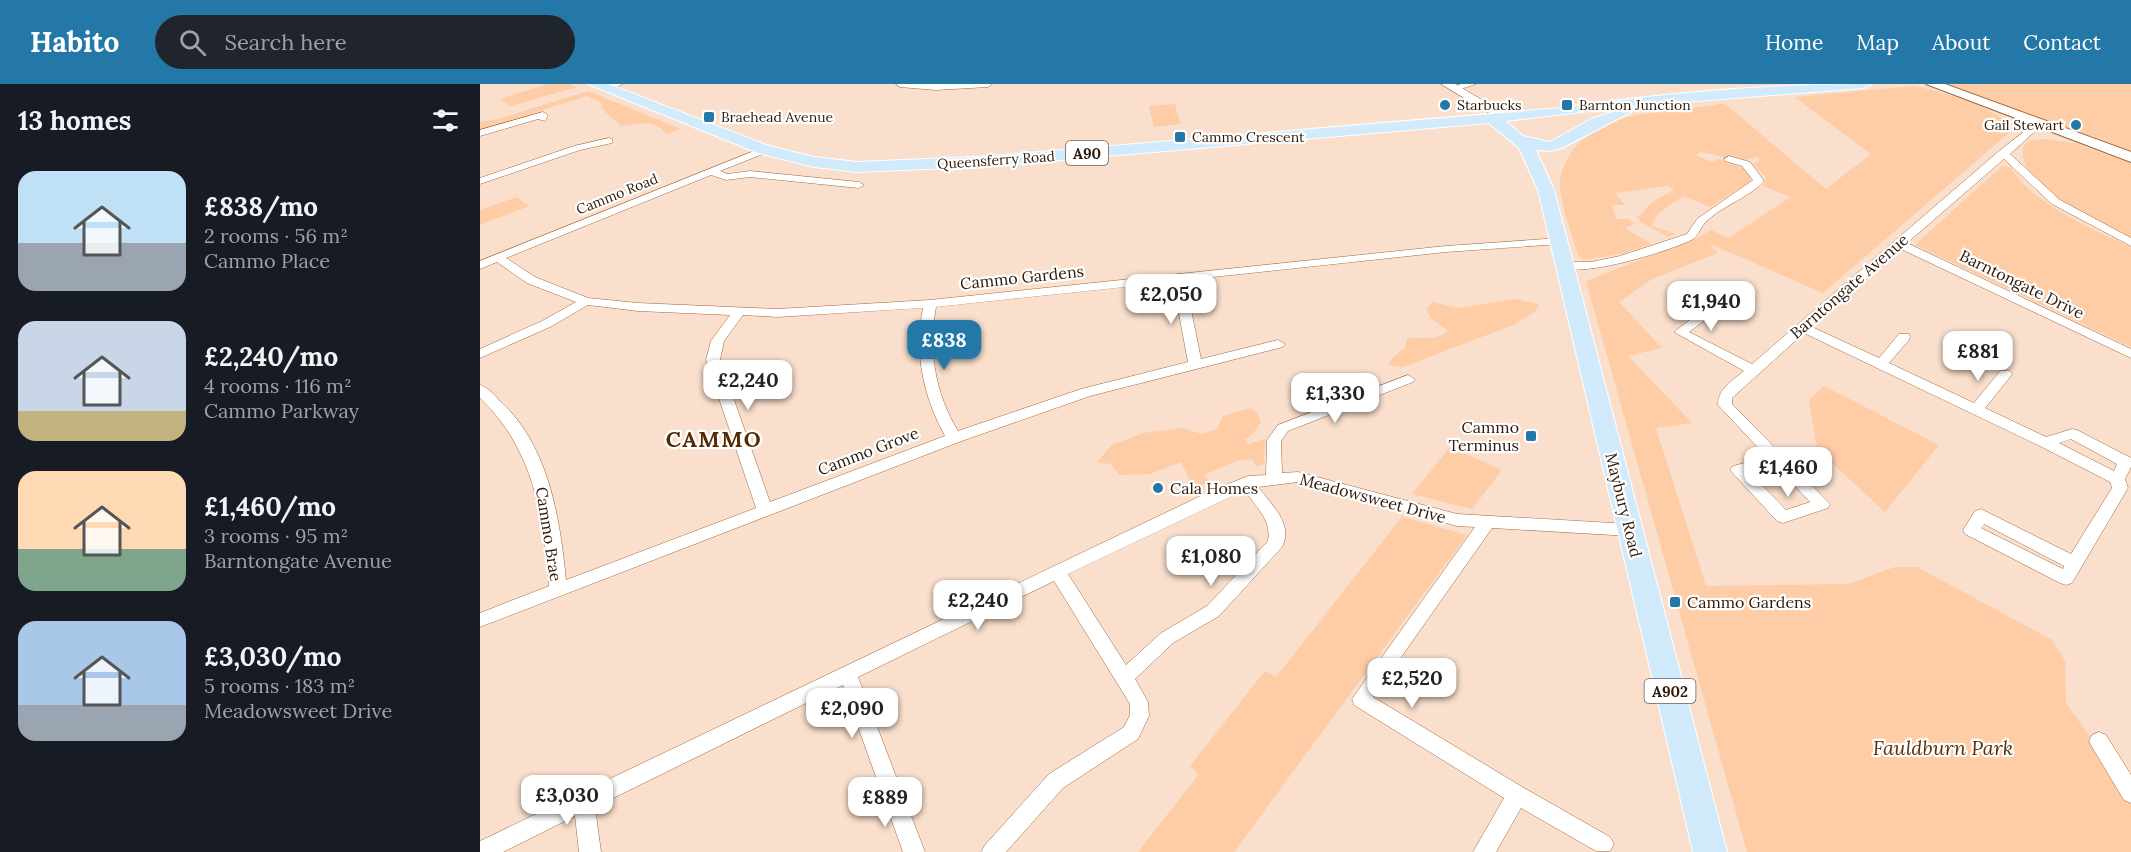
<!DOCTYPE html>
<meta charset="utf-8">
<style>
:root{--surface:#171b24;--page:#20242c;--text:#f1f3f6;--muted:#9ea1a6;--accent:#2378a8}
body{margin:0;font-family:Lora,serif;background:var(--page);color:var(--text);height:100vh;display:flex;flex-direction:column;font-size:22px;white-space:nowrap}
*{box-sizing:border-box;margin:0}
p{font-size:20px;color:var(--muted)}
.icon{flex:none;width:33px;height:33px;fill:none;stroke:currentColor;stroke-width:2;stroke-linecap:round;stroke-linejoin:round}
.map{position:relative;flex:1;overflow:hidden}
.drawer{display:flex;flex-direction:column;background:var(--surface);width:480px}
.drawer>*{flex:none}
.price{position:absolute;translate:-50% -51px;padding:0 14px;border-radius:12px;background:#fff;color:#222;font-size:20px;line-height:39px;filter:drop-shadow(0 2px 3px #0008)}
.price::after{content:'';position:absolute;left:50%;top:36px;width:18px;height:14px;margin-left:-9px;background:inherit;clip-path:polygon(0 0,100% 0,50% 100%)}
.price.selected{background:var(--accent);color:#fff}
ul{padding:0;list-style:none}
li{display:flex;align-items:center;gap:18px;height:150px;padding:0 18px}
li span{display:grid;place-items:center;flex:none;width:168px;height:120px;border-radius:18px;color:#555}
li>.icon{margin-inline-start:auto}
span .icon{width:72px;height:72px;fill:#fffc;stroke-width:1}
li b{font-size:26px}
h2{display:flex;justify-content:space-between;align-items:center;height:72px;padding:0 18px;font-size:26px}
header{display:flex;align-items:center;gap:36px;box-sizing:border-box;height:84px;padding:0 30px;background:var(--accent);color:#fff}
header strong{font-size:28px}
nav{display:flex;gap:33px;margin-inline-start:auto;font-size:21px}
.search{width:420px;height:54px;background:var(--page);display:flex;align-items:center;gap:15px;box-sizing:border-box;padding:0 21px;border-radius:33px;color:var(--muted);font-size:22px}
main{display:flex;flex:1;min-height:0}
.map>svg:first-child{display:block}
.green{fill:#fecca5}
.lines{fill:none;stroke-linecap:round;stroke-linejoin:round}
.minor-casing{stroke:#a26939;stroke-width:1}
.tertiary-casing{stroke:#a26939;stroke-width:1}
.secondary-casing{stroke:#a26939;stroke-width:2}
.primary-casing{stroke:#fff;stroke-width:2}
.minor{fill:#fff;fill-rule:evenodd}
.tertiary{fill:#fff;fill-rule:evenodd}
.secondary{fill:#fff;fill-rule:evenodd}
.primary{fill:#d1ebfc;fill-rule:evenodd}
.poi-dot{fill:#2378a8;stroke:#fff;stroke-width:2}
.labels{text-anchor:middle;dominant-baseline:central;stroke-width:4.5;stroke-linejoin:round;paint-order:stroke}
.far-poi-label{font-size:14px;fill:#2f1805;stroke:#fff;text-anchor:start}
.far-street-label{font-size:14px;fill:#2f1805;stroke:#fff}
.shield{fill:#fff;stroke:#6d5d50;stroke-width:1.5}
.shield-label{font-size:15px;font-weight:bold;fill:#2f1805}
.street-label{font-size:16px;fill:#2f1805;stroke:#fff}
.poi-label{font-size:16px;fill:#2f1805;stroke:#fff;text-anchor:start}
.near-park-label{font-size:20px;font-style:italic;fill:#5a3006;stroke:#fff}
.district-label{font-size:22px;font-weight:bold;letter-spacing:1.5px;fill:#532a02;stroke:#fff}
</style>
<header>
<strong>Habito</strong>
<div class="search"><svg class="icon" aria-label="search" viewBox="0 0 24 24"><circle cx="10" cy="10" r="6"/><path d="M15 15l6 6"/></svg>Search here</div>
<nav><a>Home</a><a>Map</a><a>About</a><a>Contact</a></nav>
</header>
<main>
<section class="drawer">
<h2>13 homes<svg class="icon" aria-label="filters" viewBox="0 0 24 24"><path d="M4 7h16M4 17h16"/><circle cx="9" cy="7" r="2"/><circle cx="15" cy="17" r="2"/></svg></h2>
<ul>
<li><span style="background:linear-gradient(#bfe0f5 60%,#9aa5b1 0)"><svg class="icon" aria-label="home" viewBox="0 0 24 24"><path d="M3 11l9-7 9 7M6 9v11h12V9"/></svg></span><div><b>£838/mo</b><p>2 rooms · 56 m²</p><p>Cammo Place</p></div></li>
<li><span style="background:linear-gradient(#c9d6e8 75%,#c2b280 0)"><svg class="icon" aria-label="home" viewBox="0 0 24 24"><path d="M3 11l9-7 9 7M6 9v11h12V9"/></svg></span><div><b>£2,240/mo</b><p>4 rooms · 116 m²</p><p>Cammo Parkway</p></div></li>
<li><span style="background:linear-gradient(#ffd9b3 65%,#7fa58c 0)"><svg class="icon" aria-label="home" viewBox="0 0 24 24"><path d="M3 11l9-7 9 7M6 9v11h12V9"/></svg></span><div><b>£1,460/mo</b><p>3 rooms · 95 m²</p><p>Barntongate Avenue</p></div></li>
<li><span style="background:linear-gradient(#a9c7e8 70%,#9aa5b1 0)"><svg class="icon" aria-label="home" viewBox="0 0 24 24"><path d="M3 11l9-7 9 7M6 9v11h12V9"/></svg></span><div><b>£3,030/mo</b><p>5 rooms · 183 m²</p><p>Meadowsweet Drive</p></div></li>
</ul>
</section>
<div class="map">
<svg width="1651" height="768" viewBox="0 0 1651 768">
<rect width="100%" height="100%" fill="#f9dfcc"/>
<!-- green -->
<g class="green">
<path d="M68 0H89L98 3 30 22 20 15Z"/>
<path d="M1470 0H1651V69L1471 3Z"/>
<path d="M1433 2C1453 5 1529 26 1531 47L1343 209 1228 159 1238 169 1172 195 1139 218 1182 264 1148 272 1212 339 1176 344 1226 502 1368 500 1415 483H1437L1572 556 1585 577 1586 619 1616 661 1651 721V768H1267L1106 197 1219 153 1231 146 1249 154 1310 113 1283 102 1286 93 1273 80 1280 76 1277 73 1261 77 1221 68 1216 71 1231 78 1240 75 1265 85 1272 94 1270 98 1230 123 1203 112 1179 129 1171 142 1196 150 1188 153 1161 138 1157 131 1160 132 1171 119 1195 105 1188 102 1135 109 1145 121H1132L1136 135H1149L1154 140 1145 144 1171 160 1145 169 1104 176 1098 171C1092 150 1082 126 1080 104 1079 91 1084 80 1091 69 1126 20 1193 31 1244 19L1346 105 1391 70 1315 13Z"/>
<path d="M108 7 201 45 186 50C176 34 157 40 141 42L121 24 122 19 107 12 0 46V37L15 36Z"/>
<path d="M695 20 700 40 674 43 669 22Z"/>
<path d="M1565 55 1594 59 1651 79V154C1624 141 1531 99 1544 61L1549 57Z"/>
<path d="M1522 82 1530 83C1556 122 1610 144 1651 163V263L1435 161Z"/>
<path d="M37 113 49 122 0 141V126Z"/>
<path d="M1035 215 1059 220 1055 228 1033 241 923 283 909 281 912 274 925 264 927 255C942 251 954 259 968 247L951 234 946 225 953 218 978 224Z"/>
<path d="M1344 302 1459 361 1405 428 1337 365 1329 316Z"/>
<path d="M771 324 777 328 781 338 772 351 764 355 768 360 785 355 784 380 776 383 773 375 756 377 724 391 730 399 714 405 701 378 670 390 639 391 631 380 617 378 632 361 663 349 701 344 722 350 737 345 743 332Z"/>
<path d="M970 363 1022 386 992 425 932 410Z"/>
<path d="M922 433 987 451 754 768H658L719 690 710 682 785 587 796 593Z"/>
</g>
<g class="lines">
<!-- minor casing -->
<g class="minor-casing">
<g id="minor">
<path d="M131 0H143L126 8 122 5Z"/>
<path d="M416 0H512L508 3 456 6 420 3Z"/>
<path d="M981 0H996L975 7 971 4Z"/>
<path d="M63 28 68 31 65 37 58 35 0 52V46Z"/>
<path d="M1558 37 1563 40 1561 42 1530 70 1580 116 1651 154V162L1572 120 1524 75 1427 159 1651 265V274L1421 165 1332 243 1399 274 1419 250H1429L1430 253 1429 256 1409 279 1494 319 1520 287H1530L1532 290 1530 293 1505 324 1566 353 1592 345 1597 346 1651 374V383L1645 395 1648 404 1592 499 1586 501 1580 499 1485 450 1483 446 1495 427 1501 425 1591 470 1632 404 1630 398 1560 362 1324 249 1252 314V320L1350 420 1348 424 1303 439 1297 437 1250 386 1253 382 1287 373 1238 321C1238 305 1252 297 1264 287L1194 248 1256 201H1264V207L1209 248 1272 280 1519 67ZM1591 355 1637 380 1634 387 1579 359ZM1295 381 1330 418 1306 426 1269 388ZM1504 440 1584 482 1583 485 1501 444Z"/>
<path d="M129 54 132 55V59L100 66 0 100V94L94 62Z"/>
<path d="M284 63 288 64V68L240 87 247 90 270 87 379 98 384 101 379 104 270 93 246 96 231 91 26 174 55 193 108 214 158 219 297 225 450 216 966 162 1080 154 1086 157 1080 160 966 168 705 196 721 275 798 256 805 260 803 263 610 312 479 358 0 543V529L69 502C64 432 53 364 0 314V301C9 304 15 312 21 318 69 362 80 435 86 496L276 424 226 276 231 257 250 231 158 227 108 221 70 243 0 274V265L62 237 96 218 47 199 17 178 0 185V177ZM693 198 708 278 601 305 478 347C455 309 448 267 456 223ZM443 224C434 269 443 312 465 352L290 418 240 276 244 257 263 231 297 233Z"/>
<path d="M1249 72 1270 78 1284 97C1268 115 1240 122 1224 140 1220 145 1218 152 1213 155 1194 166 1096 196 1080 182L1086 178H1111L1140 172 1207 150 1217 135 1273 96 1262 82 1245 77 1244 75Z"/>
<path d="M928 291 935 295 933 298 808 347 801 357 802 389 818 388 977 430 1150 440 1156 442 1158 446 1156 450 1150 452 1012 444 893 613 1044 704 1130 753 1134 760 1130 767H1116L1041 724 1016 768H993L1024 714 874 621 872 615 995 443 977 442 818 398 778 403C791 420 814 440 802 463L739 532 693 559 655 595 668 618 669 632 658 655 583 704 526 768H501L505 761 569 690 644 643 650 631V620L574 497 378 593 445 768H423L363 601 115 723 121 768H99L95 732 23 768H0V757L731 407 768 392 786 391 787 356 798 341ZM765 406C775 423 792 435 788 457L727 522 681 549 646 581 588 490Z"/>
<path d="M1619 648 1626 651 1651 691V719L1644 716 1612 663 1609 657 1612 651Z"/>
</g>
</g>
<!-- tertiary casing -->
<g class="tertiary-casing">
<path id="tertiary" d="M961 0H975L1031 33 1021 36Z"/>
</g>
<!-- secondary casing -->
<g class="secondary-casing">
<path id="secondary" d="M1446 0H1465L1651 68V78Z"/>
</g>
<!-- primary casing -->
<g class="primary-casing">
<path id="primary" d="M108 0H128L289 62 334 73 378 78 513 72 1080 24C1183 9 1287 0 1391 0L1384 4 1152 22 1026 37 1043 52 1070 58 1111 35 1144 24 1151 28 1082 64 1070 67 1056 66 1074 106 1247 768H1213L1058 106 1039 64 1009 39 513 82 378 88 334 83 278 69Z"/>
</g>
<!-- minor -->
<use href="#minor" class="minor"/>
<!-- tertiary -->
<use href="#tertiary" class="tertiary"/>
<!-- secondary -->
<use href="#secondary" class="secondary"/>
<!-- primary -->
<use href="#primary" class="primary"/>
</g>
<!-- markers -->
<g class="poi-dot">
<circle cx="965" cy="21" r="6"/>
<rect x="1081" y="15" width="12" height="12" rx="3"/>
<rect x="223" y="27" width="12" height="12" rx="3"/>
<circle cx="1596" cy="41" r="6"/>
<rect x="694" y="47" width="12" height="12" rx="3"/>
<rect x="1045" y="346" width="12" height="12" rx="3"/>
<circle cx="678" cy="404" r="6"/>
<rect x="1189" y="512" width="12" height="12" rx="3"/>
</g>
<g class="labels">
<!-- far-poi labels -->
<g class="far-poi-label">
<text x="977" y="21">Starbucks</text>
<text x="1099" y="21">Barnton Junction</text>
<text x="241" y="33">Braehead Avenue</text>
<text x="1584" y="41" text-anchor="end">Gail Stewart</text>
<text x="712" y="53">Cammo Crescent</text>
</g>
<!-- far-street labels -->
<g class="far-street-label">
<text transform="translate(516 76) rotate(-4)">Queensferry Road</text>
<text transform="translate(137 110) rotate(-22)">Cammo Road</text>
</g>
<!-- shield labels -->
<g class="shield">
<rect x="586" y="57" width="42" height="24" rx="4.5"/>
<rect x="1164.5" y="595" width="51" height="24" rx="4.5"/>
</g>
<g class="shield-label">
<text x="607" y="69">A90</text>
<text x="1190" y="607">A902</text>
</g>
<!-- street labels -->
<g class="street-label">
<text transform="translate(542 193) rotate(-6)">Cammo Gardens</text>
<text transform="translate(1542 200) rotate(26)">Barntongate Drive</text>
<text transform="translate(1369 202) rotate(-41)">Barntongate Avenue</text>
<text transform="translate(388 367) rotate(-21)">Cammo Grove</text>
<text transform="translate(893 414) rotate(15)">Meadowsweet Drive</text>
<text transform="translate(1144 421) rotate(76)">Maybury Road</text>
<text transform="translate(69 450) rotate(81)">Cammo Brae</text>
</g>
<!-- poi labels -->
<g class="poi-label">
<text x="1039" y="343" text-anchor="end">Cammo<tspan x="1039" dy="18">Terminus</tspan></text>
<text x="690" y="404">Cala Homes</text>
<text x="1207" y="518">Cammo Gardens</text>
</g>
<!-- near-park labels -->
<g class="near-park-label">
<text x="1463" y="663">Fauldburn Park</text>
</g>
<!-- district labels -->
<g class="district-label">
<text x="234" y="355">CAMMO</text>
</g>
</g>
</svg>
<b class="price" style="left:691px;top:241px">£2,050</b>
<b class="price" style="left:1231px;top:248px">£1,940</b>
<b class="price selected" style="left:464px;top:287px">£838</b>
<b class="price" style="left:1498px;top:298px">£881</b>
<b class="price" style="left:268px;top:327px">£2,240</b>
<b class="price" style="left:855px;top:340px">£1,330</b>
<b class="price" style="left:1308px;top:414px">£1,460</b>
<b class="price" style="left:731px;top:503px">£1,080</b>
<b class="price" style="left:498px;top:547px">£2,240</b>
<b class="price" style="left:932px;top:625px">£2,520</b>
<b class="price" style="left:372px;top:655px">£2,090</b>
<b class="price" style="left:87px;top:742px">£3,030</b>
<b class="price" style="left:405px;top:744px">£889</b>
</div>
</main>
